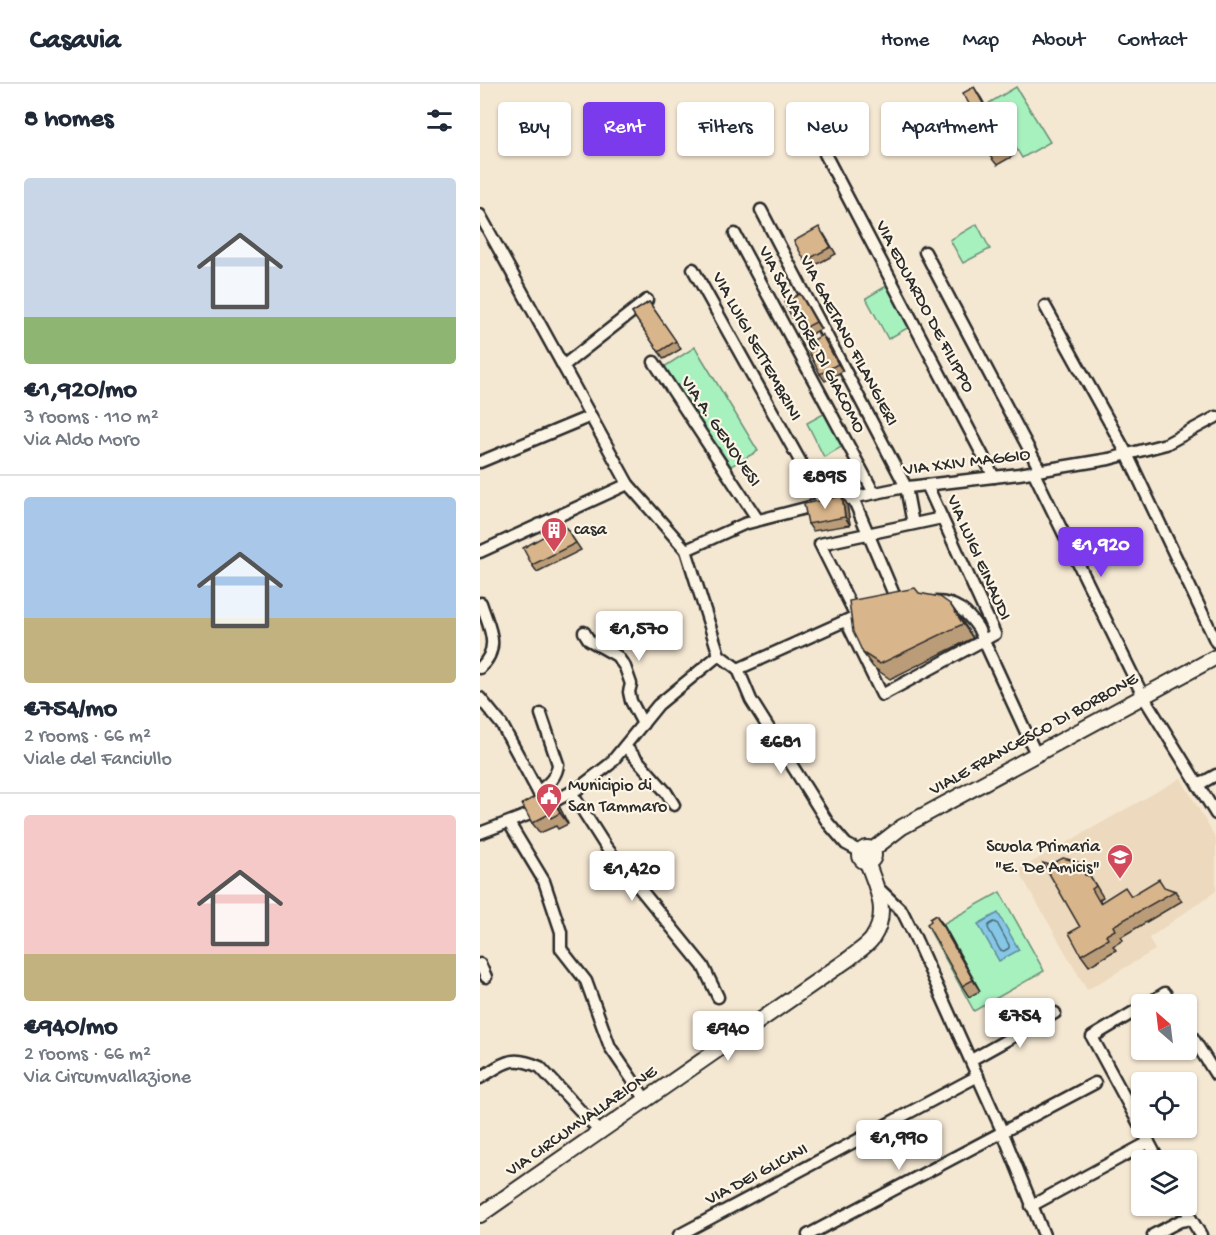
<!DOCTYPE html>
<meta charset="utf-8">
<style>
:root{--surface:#fff;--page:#f6f6f7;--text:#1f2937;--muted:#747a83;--line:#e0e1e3;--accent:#7c3aed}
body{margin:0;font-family:"Gochi Hand",sans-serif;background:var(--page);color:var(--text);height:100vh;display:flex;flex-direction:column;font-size:22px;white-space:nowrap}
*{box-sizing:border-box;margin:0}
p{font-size:20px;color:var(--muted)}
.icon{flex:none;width:33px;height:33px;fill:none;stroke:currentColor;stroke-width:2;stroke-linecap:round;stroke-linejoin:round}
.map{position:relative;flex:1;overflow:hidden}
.sheet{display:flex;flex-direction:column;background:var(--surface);width:480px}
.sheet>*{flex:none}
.banner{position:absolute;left:18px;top:18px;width:570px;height:54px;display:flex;gap:12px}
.needle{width:39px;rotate:332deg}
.fabs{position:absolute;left:651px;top:910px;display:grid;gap:12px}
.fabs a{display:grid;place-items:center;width:66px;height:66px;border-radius:6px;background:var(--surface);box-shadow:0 2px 4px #0004;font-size:30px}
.price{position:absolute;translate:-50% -51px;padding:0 14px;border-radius:6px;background:#fff;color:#222;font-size:20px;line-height:39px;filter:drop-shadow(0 2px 3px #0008)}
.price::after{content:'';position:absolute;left:50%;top:36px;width:18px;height:14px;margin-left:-9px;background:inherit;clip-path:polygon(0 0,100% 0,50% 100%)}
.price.selected{background:var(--accent);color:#fff}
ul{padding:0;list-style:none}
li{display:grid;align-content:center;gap:12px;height:318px;padding:0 24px}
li+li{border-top:2px solid var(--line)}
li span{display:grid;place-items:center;height:186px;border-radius:6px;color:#555}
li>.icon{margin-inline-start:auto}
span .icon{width:108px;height:108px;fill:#fffc;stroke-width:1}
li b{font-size:26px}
h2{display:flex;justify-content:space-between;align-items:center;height:72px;padding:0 24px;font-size:26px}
.pill{padding:0 21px;border-radius:6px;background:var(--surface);box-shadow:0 2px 4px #0004;font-size:21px;line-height:54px}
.pill.selected{background:var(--accent);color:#fff}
header{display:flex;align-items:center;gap:36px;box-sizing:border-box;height:84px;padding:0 30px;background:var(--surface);border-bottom:2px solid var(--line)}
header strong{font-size:28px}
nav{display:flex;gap:33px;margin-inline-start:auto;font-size:21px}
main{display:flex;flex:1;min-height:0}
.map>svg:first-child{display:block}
.built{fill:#edd9bd}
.green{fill:#a7f1bf;stroke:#698e75;stroke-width:1.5}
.water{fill:#85c7e6;stroke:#61899b;stroke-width:1.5}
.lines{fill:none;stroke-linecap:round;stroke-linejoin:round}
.shore{stroke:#4f6976;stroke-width:1.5}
.minor-casing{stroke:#2b2b2b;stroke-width:15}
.tertiary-casing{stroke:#2b2b2b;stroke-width:18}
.minor{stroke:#fcf5e5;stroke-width:10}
.tertiary{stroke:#fcf5e5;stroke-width:14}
.wall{fill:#bb9c78;stroke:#2b2b2b;stroke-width:1.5}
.shaded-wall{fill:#987f61;stroke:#2b2b2b;stroke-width:1.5}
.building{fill:#d9b58b;stroke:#2b2b2b;stroke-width:1.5}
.labels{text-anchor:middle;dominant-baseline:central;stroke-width:4.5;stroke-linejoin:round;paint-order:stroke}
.street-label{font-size:18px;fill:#2b2b2b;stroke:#fcf5e5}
.poi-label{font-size:18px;fill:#2b2b2b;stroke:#fcf5e5;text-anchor:start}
</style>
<header>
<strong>Casavia</strong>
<nav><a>Home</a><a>Map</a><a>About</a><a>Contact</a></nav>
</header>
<main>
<section class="sheet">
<h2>8 homes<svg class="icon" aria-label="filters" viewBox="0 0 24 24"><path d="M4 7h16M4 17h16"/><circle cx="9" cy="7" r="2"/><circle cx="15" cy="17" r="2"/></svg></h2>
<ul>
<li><span style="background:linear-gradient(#c9d6e8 75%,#8fb573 0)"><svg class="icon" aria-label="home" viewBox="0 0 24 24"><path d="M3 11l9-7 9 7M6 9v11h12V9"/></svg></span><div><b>€1,920/mo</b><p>3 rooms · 110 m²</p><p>Via Aldo Moro</p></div></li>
<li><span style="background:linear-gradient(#a9c7e8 65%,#c2b280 0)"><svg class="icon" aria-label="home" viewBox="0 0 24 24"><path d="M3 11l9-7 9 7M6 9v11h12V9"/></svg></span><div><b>€754/mo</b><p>2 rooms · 66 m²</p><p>Viale del Fanciullo</p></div></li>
<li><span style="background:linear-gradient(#f6c9c9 75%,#c2b280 0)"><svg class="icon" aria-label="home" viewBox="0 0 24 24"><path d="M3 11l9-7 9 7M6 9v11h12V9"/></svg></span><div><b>€940/mo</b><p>2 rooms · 66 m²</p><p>Via Circumvallazione</p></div></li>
</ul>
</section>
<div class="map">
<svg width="736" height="1151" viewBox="0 0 736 1151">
<rect width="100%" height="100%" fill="#f5e8d3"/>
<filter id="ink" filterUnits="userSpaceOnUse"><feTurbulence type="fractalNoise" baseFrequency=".0167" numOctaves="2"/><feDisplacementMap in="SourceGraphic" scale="12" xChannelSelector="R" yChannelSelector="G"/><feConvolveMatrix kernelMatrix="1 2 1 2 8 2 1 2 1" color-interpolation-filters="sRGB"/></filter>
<g filter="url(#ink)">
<!-- built -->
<path class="built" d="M701 694 736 755V807L669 854 675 866 607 906 538 786Z"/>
<!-- green -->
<g class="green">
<path d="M536 3 570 58 542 74 509 19Z"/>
<path d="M497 140 510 165 483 179 470 156Z"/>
<path d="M408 201 431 242 408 255 386 214Z"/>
<path d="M215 263 278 367 251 382 184 283Z"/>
<path d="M347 328 365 361 344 373 327 339Z"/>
<path d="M520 808 564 887 494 927 450 847Z"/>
</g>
<!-- water -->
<path class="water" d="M518 829 539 866 519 877 498 840Z"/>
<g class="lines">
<!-- shore -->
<path class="shore" d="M514 838 517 839 529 861V864L524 867 520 866 508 844 509 841Z"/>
<!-- minor casing -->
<g class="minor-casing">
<g id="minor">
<path d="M345 70 514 393"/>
<path d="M281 126 426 403 433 440"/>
<path d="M0 131 148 400 206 466 239 571 258 585"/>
<path d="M255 150 394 409"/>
<path d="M445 168 560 386"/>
<path d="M213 185 344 420"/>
<path d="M565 222 647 370 736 558"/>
<path d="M174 278 278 436"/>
<path d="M83 282 167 216"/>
<path d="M0 378 111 332"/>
<path d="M553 387 663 612 736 730"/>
<path d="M373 414 418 520"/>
<path d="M352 418 420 404 539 390 629 375 686 360 736 333"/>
<path d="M206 466 264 440 337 421"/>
<path d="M0 468 148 400"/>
<path d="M456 518C476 518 487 528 498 544L556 670"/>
<path d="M375 530 340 460 462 434"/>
<path d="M366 537 402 611 515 550 447 401"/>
<path d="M104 548 109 556 137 572 145 583 151 600 149 608 151 617 163 640"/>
<path d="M0 584C22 563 9 544 1 519"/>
<path d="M258 585 376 532 385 530"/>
<path d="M258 585 271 616 348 739 366 760 381 768"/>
<path d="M0 614 22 641 65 721"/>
<path d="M145 662 186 708 194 721"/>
<path d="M718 701 736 691"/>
<path d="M58 708C68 700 77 693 78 680L61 630"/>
<path d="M91 708 126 763 223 882 238 913"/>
<path d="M29 739 64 797 81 848V865L106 897 130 963 166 1016"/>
<path d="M0 749 50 730 99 704 130 680 178 621 239 571"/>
<path d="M396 802 422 827 434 851 523 1049 564 1151"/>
<path d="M0 880 6 893"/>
<path d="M666 921 685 909 692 921"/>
<path d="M662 923 612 953 679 1077"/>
<path d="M706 943 736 991"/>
<path d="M491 976 575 929"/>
<path d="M0 994C25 979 30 970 60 983L120 1048"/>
<path d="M551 1122 669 1058"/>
<path d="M704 1122 711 1135"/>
<path d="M199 1151 498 992"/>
<path d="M328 1151 615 999"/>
<path d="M673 1151 700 1137 711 1135 721 1151"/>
</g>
</g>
<!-- tertiary casing -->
<g class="tertiary-casing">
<g id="tertiary">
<circle cx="387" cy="771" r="7"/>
<path d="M392 766 422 743 736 573"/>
<path d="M0 1131 370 874C377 868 387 862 392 855 410 829 397 805 387 778"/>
</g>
</g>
<!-- minor -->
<use href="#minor" class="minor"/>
<!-- tertiary -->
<use href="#tertiary" class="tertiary"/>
</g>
<!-- wall -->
<g class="wall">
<path d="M501 14 533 72 517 81 509 71 508 54Z"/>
<path d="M344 150 356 170 330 184 325 177Z"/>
<path d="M320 210 341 245 324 254 319 247Z"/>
<path d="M169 218 201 265 184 275 152 229Z"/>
<path d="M342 251 348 258 363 287 345 297 340 290Z"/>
<path d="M362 412 367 420 370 441 333 447 328 440Z"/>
<path d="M84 441 101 466 57 488 52 481Z"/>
<path d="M480 534 493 554 410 595 393 583 383 569Z"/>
<path d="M68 705 76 716 88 740 78 745 76 742 60 749 52 739Z"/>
<path d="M570 781 610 792 623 813 619 816 621 818 685 804 695 807 702 817 641 853 643 856 633 862 636 866 609 882 601 871 600 843Z"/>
<path d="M456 831 464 842 500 907 489 913 482 902 451 837Z"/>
</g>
<!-- shaded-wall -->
<g class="shaded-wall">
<path d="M494 3 501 14 533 72 526 62Z"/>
<path d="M320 210 325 217 341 245 336 238Z"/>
<path d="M342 251 348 258 363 287 358 280Z"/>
<path d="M362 412 367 420 370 441 365 433Z"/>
<path d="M470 520 480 534 493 554 483 540Z"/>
<path d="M68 705 76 716 88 740 80 729Z"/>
<path d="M456 831 464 842 500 907 493 896Z"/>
</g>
<!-- building -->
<g class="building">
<path d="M494 3 526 62 509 71 502 57 508 54 483 9Z"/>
<path d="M339 143 351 163 325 177 314 157Z"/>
<path d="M320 210 336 238 319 247 304 218Z"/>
<path d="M169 218 196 257 179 268 152 229Z"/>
<path d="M342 251 358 280 340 290 325 261Z"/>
<path d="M362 412 365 433 328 440 324 420Z"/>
<path d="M84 441 96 459 52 481 43 464Z"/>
<path d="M435 504 439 509 460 513 470 520 483 540 400 580 383 569 377 556 373 548 369 517Z"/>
<path d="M68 705 80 729 71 734 69 730 52 739 42 720Z"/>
<path d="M583 774 598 778 605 791 610 792 616 802 612 805 620 819 645 803 651 812 679 795 684 803 695 807 633 842 635 846 626 851 628 855 601 871 589 849 600 843 563 779 570 781Z"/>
<path d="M456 831 493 896 482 902 447 840 451 837 450 835Z"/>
</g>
</g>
<!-- icons -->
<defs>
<g id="building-pin" transform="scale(1.35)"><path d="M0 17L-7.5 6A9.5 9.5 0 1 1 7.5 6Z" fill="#d1495b" stroke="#fcf5e5"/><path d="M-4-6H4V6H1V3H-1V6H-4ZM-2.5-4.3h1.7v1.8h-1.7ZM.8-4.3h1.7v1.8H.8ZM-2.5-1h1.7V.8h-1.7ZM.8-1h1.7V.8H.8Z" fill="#fff"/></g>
<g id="civic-pin" transform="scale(1.35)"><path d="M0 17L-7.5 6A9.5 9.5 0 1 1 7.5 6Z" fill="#d1495b" stroke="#fcf5e5"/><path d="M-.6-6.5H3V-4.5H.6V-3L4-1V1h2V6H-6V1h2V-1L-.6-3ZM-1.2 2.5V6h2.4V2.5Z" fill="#fff"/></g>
<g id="school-pin" transform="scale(1.35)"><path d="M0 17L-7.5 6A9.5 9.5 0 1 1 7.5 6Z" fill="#d1495b" stroke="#fcf5e5"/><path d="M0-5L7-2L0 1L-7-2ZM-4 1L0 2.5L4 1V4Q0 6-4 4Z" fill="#fff"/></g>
</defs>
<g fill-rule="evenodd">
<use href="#building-pin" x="74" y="446"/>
<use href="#civic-pin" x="69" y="712"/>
<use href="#school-pin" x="640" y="773"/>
</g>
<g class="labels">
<!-- street labels -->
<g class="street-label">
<text transform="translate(444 223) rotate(62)">VIA EDUARDO DE FILIPPO</text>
<text transform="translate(331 256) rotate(62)">VIA SALVATORE DI GIACOMO</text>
<text transform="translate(368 257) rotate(62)">VIA GAETANO FILANGIERI</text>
<text transform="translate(276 263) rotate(61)">VIA LUIGI SETTEMBRINI</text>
<text transform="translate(240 348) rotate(56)">VIA A. GENOVESI</text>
<text transform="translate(487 379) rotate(-7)">VIA XXIV MAGGIO</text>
<text transform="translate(498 474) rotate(66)">VIA LUIGI EINAUDI</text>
<text transform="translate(554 651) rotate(-29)">VIALE FRANCESCO DI BORBONE</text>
<text transform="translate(102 1038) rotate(-35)">VIA CIRCUMVALLAZIONE</text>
<text transform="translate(277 1091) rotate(-28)">VIA DEI GLICINI</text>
</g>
<!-- poi labels -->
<g class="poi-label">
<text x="94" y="446">casa</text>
<text x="88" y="702">Municipio di<tspan x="88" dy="21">San Tammaro</tspan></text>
<text x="620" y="763" text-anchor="end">Scuola Primaria<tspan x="620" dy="21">"E. De Amicis"</tspan></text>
</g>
</g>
</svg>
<div class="fabs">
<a><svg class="needle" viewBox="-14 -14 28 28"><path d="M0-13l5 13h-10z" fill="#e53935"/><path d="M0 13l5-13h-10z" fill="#747a83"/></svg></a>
<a><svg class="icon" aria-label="locate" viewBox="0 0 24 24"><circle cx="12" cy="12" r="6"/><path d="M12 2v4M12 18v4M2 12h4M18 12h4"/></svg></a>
<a><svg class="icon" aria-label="layers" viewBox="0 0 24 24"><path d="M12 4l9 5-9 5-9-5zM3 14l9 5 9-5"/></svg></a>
</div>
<b class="price" style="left:345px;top:426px">€895</b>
<b class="price selected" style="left:621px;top:494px">€1,920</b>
<b class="price" style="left:159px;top:578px">€1,570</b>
<b class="price" style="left:301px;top:691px">€681</b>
<b class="price" style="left:152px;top:818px">€1,420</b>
<b class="price" style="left:540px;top:965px">€754</b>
<b class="price" style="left:248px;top:978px">€940</b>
<b class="price" style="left:419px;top:1087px">€1,990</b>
<div class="banner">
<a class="pill">Buy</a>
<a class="pill selected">Rent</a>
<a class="pill">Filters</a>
<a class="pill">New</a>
<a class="pill">Apartment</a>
</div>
</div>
</main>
